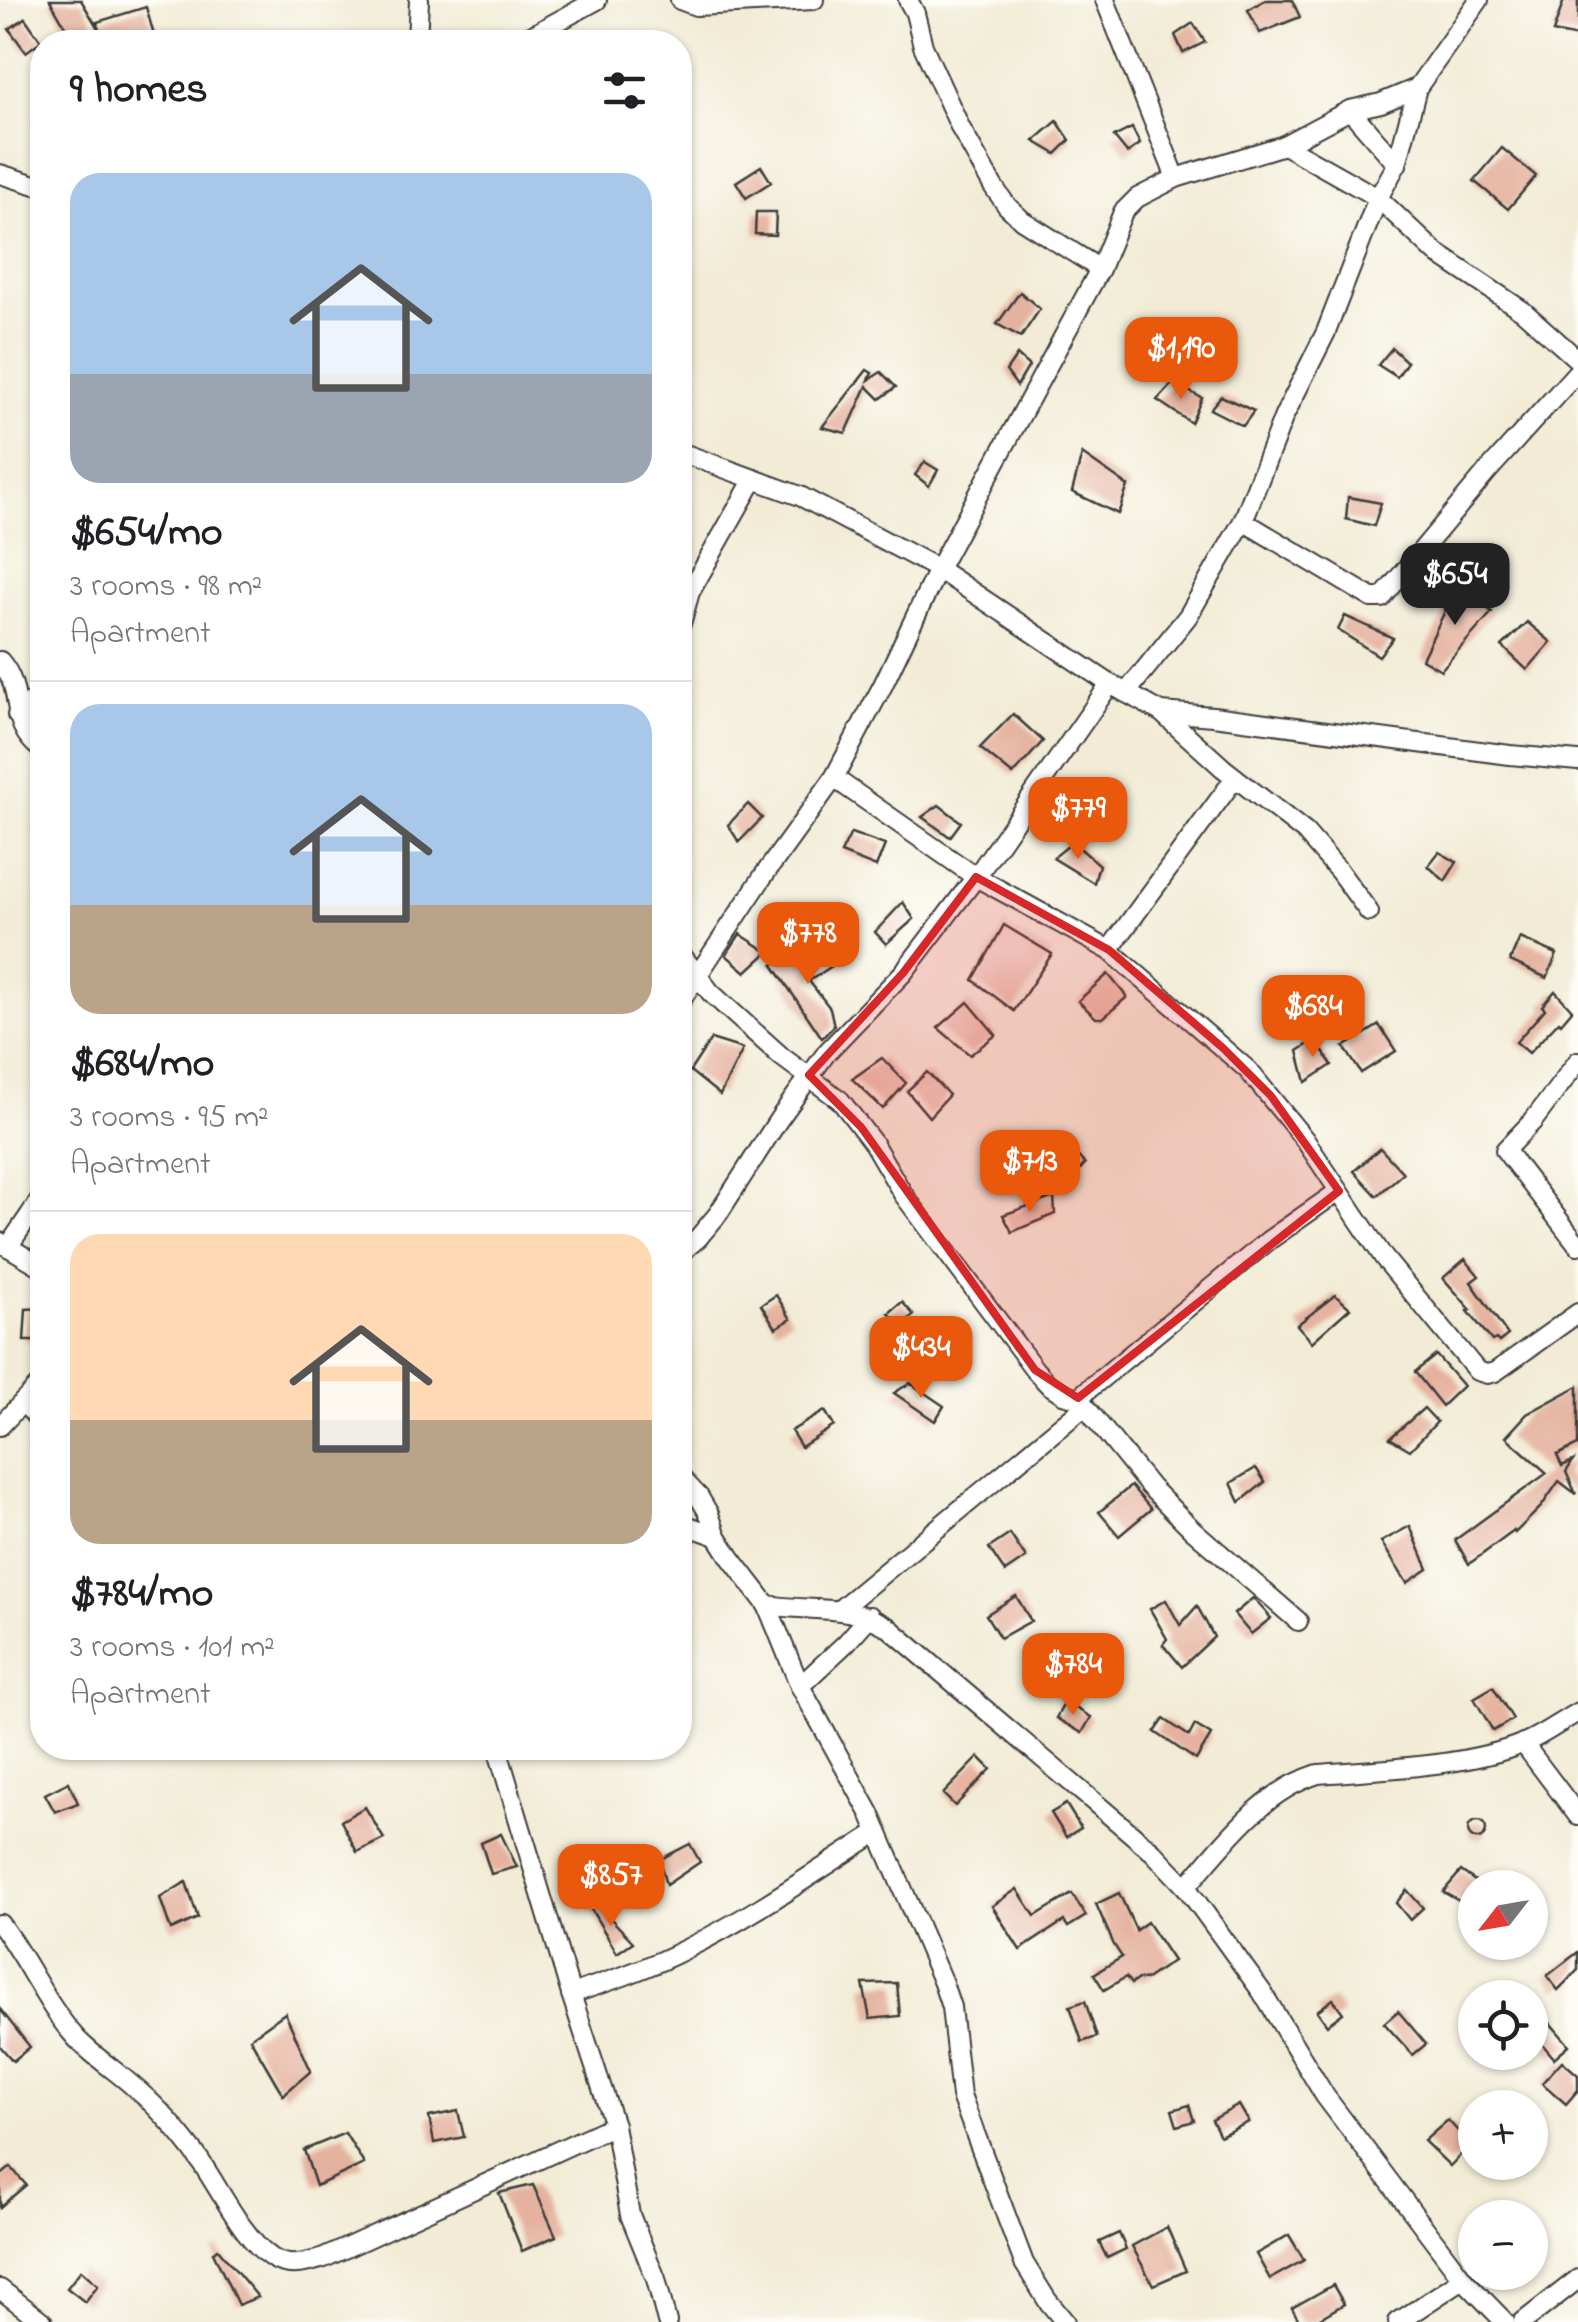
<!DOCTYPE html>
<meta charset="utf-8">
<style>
:root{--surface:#fff;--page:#f2f2f2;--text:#202124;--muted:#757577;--line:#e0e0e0;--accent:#ea580c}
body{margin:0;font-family:"Indie Flower",sans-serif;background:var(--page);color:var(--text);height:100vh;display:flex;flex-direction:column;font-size:38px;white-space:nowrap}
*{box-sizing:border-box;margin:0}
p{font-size:32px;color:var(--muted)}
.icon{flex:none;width:55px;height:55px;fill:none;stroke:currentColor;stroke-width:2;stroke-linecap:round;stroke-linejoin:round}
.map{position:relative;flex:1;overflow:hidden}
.panel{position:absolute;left:30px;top:30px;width:662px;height:1730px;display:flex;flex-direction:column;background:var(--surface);border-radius:40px;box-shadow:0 2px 8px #0004}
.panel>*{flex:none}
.needle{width:65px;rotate:239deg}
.buttons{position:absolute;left:1458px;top:1870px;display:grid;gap:20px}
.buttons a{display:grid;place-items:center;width:90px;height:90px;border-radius:50%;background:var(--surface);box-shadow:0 2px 8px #0004;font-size:50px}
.price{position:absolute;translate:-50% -85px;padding:0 22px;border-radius:20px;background:var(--accent);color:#fff;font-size:32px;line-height:65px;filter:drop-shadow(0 2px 5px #0008)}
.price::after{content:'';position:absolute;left:50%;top:60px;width:30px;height:22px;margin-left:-15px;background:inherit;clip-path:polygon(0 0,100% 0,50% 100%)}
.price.on{background:#222;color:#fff}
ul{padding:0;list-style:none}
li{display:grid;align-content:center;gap:20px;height:530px;padding:0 40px}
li+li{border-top:2px solid var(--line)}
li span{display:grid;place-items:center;height:310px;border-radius:30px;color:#555}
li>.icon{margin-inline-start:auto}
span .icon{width:180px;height:180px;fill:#fffc;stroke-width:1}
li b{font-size:42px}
h2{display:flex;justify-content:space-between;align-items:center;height:120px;padding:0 40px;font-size:42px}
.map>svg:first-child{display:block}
.building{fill:#e5b29f}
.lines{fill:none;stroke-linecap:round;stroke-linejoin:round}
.minor-casing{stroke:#3c3b38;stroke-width:22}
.minor{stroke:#fff;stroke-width:18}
.marked{fill:#d62828;fill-opacity:0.2;stroke:#d62828;stroke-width:8;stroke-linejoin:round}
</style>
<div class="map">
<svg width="1578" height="2322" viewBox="0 0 1578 2322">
<rect width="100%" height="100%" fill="#fdfcf7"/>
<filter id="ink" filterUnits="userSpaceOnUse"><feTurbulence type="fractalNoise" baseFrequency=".01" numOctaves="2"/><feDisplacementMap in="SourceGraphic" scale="20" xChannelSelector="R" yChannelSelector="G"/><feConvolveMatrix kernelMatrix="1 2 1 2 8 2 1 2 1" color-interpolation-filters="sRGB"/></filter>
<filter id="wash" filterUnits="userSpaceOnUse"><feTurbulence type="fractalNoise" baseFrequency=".0048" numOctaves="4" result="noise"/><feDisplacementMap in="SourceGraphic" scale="40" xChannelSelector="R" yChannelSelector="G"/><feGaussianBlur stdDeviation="2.25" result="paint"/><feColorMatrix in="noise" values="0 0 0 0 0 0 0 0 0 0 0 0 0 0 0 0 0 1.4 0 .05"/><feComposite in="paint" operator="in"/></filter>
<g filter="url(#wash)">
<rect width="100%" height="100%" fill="#f2ecd6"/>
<g id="blocks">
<!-- building -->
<g class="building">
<path d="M50 0H81L99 30 97 22 146 7 156 42H103L99 31 81 42H74Z"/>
<path d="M1265 0H1292L1300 17 1260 33 1248 10Z"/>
<path d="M1564 0H1578V37L1553 32Z"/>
<path d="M25 18 41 41 26 52 9 29Z"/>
<path d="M1193 23 1205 42 1183 53 1175 35Z"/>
<path d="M1057 121 1070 140 1056 154 1034 141Z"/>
<path d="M1132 128 1140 144 1127 153 1114 137Z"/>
<path d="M1502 148 1536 176 1508 209 1474 181Z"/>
<path d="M761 166 771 182 746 198 736 182Z"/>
<path d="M756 212H776L775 235 755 234Z"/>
<path d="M1020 292 1040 309 1021 337 997 324Z"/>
<path d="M1392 348 1407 362 1397 377 1378 365Z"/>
<path d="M1017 355 1029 366 1017 386 1006 371Z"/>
<path d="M867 370 872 373 869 380 881 372 896 387 880 399 867 386 846 433 822 427Z"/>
<path d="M1173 383 1202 398 1191 423 1157 400Z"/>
<path d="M1221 396 1254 411 1243 426 1210 409Z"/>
<path d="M1082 454 1128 486 1118 514 1072 492Z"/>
<path d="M925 462 938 470 929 486 915 475Z"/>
<path d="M1348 497 1381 503 1374 526 1346 519Z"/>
<path d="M1433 559 1448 565 1429 591 1415 578Z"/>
<path d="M1457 586 1492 612 1441 670 1422 659Z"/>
<path d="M1345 616 1393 638 1379 656 1338 630Z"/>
<path d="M1527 622 1551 642 1527 670 1502 646Z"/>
<path d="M1013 714 1043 741 1013 775 980 748Z"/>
<path d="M748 804 762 818 739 842 728 825Z"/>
<path d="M939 805 961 822 950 837 922 817Z"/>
<path d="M851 833 885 845 876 867 841 853Z"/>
<path d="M1073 842 1099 865 1094 883 1053 858Z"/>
<path d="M1439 852 1457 862 1445 881 1428 866Z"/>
<path d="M903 902 914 919 886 944 875 932Z"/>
<path d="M1004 925 1052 954 1014 1011 973 980Z"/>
<path d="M740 934 768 952 746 972 726 955Z"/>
<path d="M1520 938 1557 954 1547 978 1510 961Z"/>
<path d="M819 948 832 966 809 981 830 1008 834 1026 822 1038 773 965 785 952 794 963Z"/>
<path d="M1108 974 1127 997 1103 1018H1096L1078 1001Z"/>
<path d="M1555 991 1572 1010 1561 1023 1559 1021 1529 1053 1516 1042 1545 1009 1542 1006Z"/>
<path d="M968 1002 996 1035 970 1055 938 1028Z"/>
<path d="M1379 1025 1396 1051 1361 1073 1344 1047Z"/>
<path d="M711 1039 743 1049 720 1095 690 1071Z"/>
<path d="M1315 1040 1332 1065 1306 1082 1298 1051Z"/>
<path d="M882 1058 906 1083 883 1109 852 1079Z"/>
<path d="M927 1072 949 1095 929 1117 907 1091Z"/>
<path d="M1057 1134 1085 1164 1072 1178 1046 1153Z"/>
<path d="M1380 1148 1403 1173 1377 1196 1354 1171Z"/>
<path d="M1054 1197 1055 1214 1012 1232 1003 1215Z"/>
<path d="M1465 1259 1479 1276 1471 1282 1508 1335 1499 1342 1496 1339 1492 1341 1468 1311 1471 1310 1443 1278Z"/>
<path d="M776 1295 791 1319 776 1328 761 1305Z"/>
<path d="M1335 1295 1350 1308 1312 1342 1297 1325Z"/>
<path d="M902 1302 914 1315 900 1326 889 1313Z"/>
<path d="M42 1308V1341H24L26 1309Z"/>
<path d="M1436 1355 1463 1386 1442 1406 1415 1372Z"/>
<path d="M910 1383 944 1406 935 1421 894 1393Z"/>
<path d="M1578 1386V1445L1557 1455 1562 1466 1573 1461 1566 1472 1576 1494 1559 1481 1541 1507 1515 1533 1514 1531 1469 1564 1455 1540 1547 1473 1506 1437 1527 1414Z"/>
<path d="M1424 1408 1437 1422 1410 1450 1390 1438Z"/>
<path d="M825 1411 834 1426 801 1447 791 1431Z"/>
<path d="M1256 1468 1265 1482 1240 1502 1231 1483Z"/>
<path d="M1131 1486 1151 1509 1119 1536 1099 1512Z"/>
<path d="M1410 1526 1428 1569 1407 1583 1381 1542Z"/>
<path d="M1010 1534 1026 1558 1005 1572 989 1548Z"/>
<path d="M1016 1596 1031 1621 1000 1638 986 1615Z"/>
<path d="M1253 1598 1271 1618 1251 1634 1234 1614Z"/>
<path d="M1166 1600 1180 1625 1197 1606 1214 1637 1182 1667 1163 1644 1167 1639 1150 1609Z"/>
<path d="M1493 1687 1513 1719 1493 1731 1474 1698Z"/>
<path d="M1065 1702 1091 1717 1082 1733 1056 1718Z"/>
<path d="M1164 1719 1189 1736 1195 1725 1211 1735 1196 1760 1155 1732Z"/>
<path d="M979 1757 991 1769 955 1806 943 1794Z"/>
<path d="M69 1782 78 1803 55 1812 45 1794Z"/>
<path d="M1066 1804 1081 1828 1066 1837 1051 1813Z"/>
<path d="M365 1807 384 1839 357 1852 341 1821Z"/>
<circle cx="1477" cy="1830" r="9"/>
<path d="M501 1834 517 1867 491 1874 481 1843Z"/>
<path d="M690 1844 700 1862 666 1885 659 1860Z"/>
<path d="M1461 1871 1475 1881V1910L1443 1892Z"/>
<path d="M186 1882 198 1918 171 1930 160 1898Z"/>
<path d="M1017 1889 1035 1916 1072 1894 1086 1916 1068 1927 1064 1921 1020 1950 992 1906Z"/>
<path d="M1407 1890 1423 1908 1410 1920 1396 1903Z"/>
<path d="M1119 1893 1136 1930 1147 1922 1173 1961 1145 1980 1138 1979 1131 1984 1126 1977 1104 1990 1094 1974 1122 1957 1114 1945 1096 1904Z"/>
<path d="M594 1901 633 1942 617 1953 589 1906Z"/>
<path d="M1578 1952V1970L1558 1990 1547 1976Z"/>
<path d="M897 1983 900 2016 870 2019 863 1984Z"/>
<path d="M1333 1999 1343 2013 1327 2025 1317 2011Z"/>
<path d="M1085 2001 1097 2037 1082 2042 1070 2006Z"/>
<path d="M0 2009 30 2047 13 2061 0 2046Z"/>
<path d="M1398 2011 1426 2044 1413 2055 1384 2023Z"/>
<path d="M285 2013 311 2071 283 2095 250 2038Z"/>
<path d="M1550 2023 1569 2045 1554 2058 1532 2032Z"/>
<path d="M1562 2061 1578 2075V2090L1566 2104 1542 2083Z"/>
<path d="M1189 2105 1194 2121 1177 2126 1172 2110Z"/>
<path d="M1239 2105 1249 2122 1220 2136 1212 2120Z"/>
<path d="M458 2111 464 2137 434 2143 429 2117Z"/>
<path d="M1448 2120 1470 2145 1450 2166 1424 2141Z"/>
<path d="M345 2133 364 2164 316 2186 304 2150Z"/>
<path d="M11 2167 26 2185 0 2207V2176Z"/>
<path d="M533 2185 556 2236 522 2251 499 2193Z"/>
<path d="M1167 2227 1186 2271 1153 2285 1132 2246Z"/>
<path d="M1119 2233 1126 2249 1107 2258 1099 2242Z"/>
<path d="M1289 2235 1304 2260 1270 2279 1256 2254Z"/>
<path d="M218 2249 258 2297 238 2305 213 2252Z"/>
<path d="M81 2270 98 2285 85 2302 67 2288Z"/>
<path d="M1333 2285 1344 2304 1313 2322H1300L1292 2308Z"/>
</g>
</g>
</g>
<g filter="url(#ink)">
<use href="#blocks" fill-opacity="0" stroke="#3c3b38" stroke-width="2.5"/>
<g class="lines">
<!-- minor casing -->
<g class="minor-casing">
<g id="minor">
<path d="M680 0 696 6 814 0"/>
<path d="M908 0 915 13 923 46 961 129 993 186 1007 206 1022 220 1100 269"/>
<path d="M1479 0 1417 88 1397 164 1378 198 1435 252 1523 311 1578 360"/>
<path d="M417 42 419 0"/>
<path d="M520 42 597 0"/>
<path d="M1350 110 1397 164"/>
<path d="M0 174 42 187"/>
<path d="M1176 178 1284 145 1350 110 1381 103 1417 88"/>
<path d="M680 452 800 496 938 569 1110 684 1161 712 1213 716 1510 755 1578 761"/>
<path d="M1243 521 1372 598H1382L1487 472 1578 371"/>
<path d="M680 627 690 592 754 479"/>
<path d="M0 661C27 692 5 722 42 750"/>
<path d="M1126 693 1188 616 1243 521 1284 416 1326 332 1378 198 1284 145"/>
<path d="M1161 712 1223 768 1305 832 1339 871 1369 912"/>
<path d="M17 715 42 693"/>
<path d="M834 778 976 877 1109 950 1248 1070 1305 1140 1384 1258 1477 1371 1487 1374 1495 1372 1578 1313"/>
<path d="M1109 950 1235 778"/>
<path d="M680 953 711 993 782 1057 840 1100 873 1143 903 1194 1035 1370 1048 1384 1063 1394 1078 1398 1269 1240 1339 1191"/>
<path d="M680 1002 764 875 834 778 883 685 938 569 1100 269 1123 212 1137 198 1176 178 1105 0"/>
<path d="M1578 1061 1533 1121 1505 1150 1578 1245"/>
<path d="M0 1242 42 1267"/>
<path d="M8 1247 42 1197"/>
<path d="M680 1253 698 1238 718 1214 779 1119 827 1052 903 973 976 877 1110 684"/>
<path d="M1079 1399 1150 1487 1192 1529 1298 1621"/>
<path d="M23 1402 42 1423"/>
<path d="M0 1426 42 1382"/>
<path d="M680 1477 699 1497 709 1514 717 1536 731 1558 767 1605C811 1612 848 1603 888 1627L1153 1852 1186 1887 1262 1992 1325 2096 1463 2279 1505 2322"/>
<path d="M680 1523 717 1536"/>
<path d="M767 1605 800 1686 870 1813 943 1983 951 2007 961 2096 1024 2263 1047 2300 1065 2322"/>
<path d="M839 1610 1085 1406"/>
<path d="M800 1686 846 1643 870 1616"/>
<path d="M1523 1743 1578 1816"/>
<path d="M497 1748 571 1994 614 2125 630 2215 656 2279 667 2322"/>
<path d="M1186 1887C1224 1844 1261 1792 1318 1774 1380 1769 1467 1767 1524 1743 1543 1735 1560 1722 1578 1712"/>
<path d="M0 1924C28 1960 45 2004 76 2038 93 2056 115 2070 134 2087 156 2105 174 2126 191 2148 215 2178 241 2238 272 2258 289 2269 307 2263 324 2258L614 2125"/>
<path d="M571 1994C610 1981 649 1968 686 1949 753 1916 815 1872 878 1832"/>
<path d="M0 2289 43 2322"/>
<path d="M1398 2322 1463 2279"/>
<path d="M1523 2322 1578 2279"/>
</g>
</g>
<!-- minor -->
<use href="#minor" class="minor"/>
</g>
</g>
<!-- marked area -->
<path class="marked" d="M976 877 1109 950 1223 1048 1271 1096 1339 1191 1078 1398 1035 1370 861 1127 809 1075 903 973Z"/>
</svg>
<div class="buttons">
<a><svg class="needle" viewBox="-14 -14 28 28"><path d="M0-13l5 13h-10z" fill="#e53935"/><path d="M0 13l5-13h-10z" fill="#757577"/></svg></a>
<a><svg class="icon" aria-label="locate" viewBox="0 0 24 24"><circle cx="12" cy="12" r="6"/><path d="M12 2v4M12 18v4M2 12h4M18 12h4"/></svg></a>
<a>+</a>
<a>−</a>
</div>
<b class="price" style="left:1181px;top:402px">$1,190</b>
<b class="price on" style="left:1455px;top:628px">$654</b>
<b class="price" style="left:1078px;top:862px">$779</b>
<b class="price" style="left:808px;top:987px">$778</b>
<b class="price" style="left:1313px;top:1060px">$684</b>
<b class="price" style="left:1030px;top:1215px">$713</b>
<b class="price" style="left:921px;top:1401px">$434</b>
<b class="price" style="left:1073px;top:1718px">$784</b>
<b class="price" style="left:611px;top:1929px">$857</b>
<section class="panel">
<h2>9 homes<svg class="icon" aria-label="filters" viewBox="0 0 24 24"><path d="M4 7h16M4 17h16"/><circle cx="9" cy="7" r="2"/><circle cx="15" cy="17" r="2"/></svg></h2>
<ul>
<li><span style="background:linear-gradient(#a9c7e8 65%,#9aa5b1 0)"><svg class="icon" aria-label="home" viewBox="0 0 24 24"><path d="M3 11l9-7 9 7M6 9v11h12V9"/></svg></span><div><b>$654/mo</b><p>3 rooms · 98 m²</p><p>Apartment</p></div></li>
<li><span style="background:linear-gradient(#a9c7e8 65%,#b9a48a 0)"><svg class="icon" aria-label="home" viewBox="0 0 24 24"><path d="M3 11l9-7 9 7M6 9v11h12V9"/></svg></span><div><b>$684/mo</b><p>3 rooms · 95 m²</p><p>Apartment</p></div></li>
<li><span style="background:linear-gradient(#ffd9b3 60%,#b9a48a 0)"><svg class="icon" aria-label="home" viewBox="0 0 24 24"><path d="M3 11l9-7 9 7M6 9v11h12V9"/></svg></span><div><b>$784/mo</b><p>3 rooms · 101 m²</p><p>Apartment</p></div></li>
</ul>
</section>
</div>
